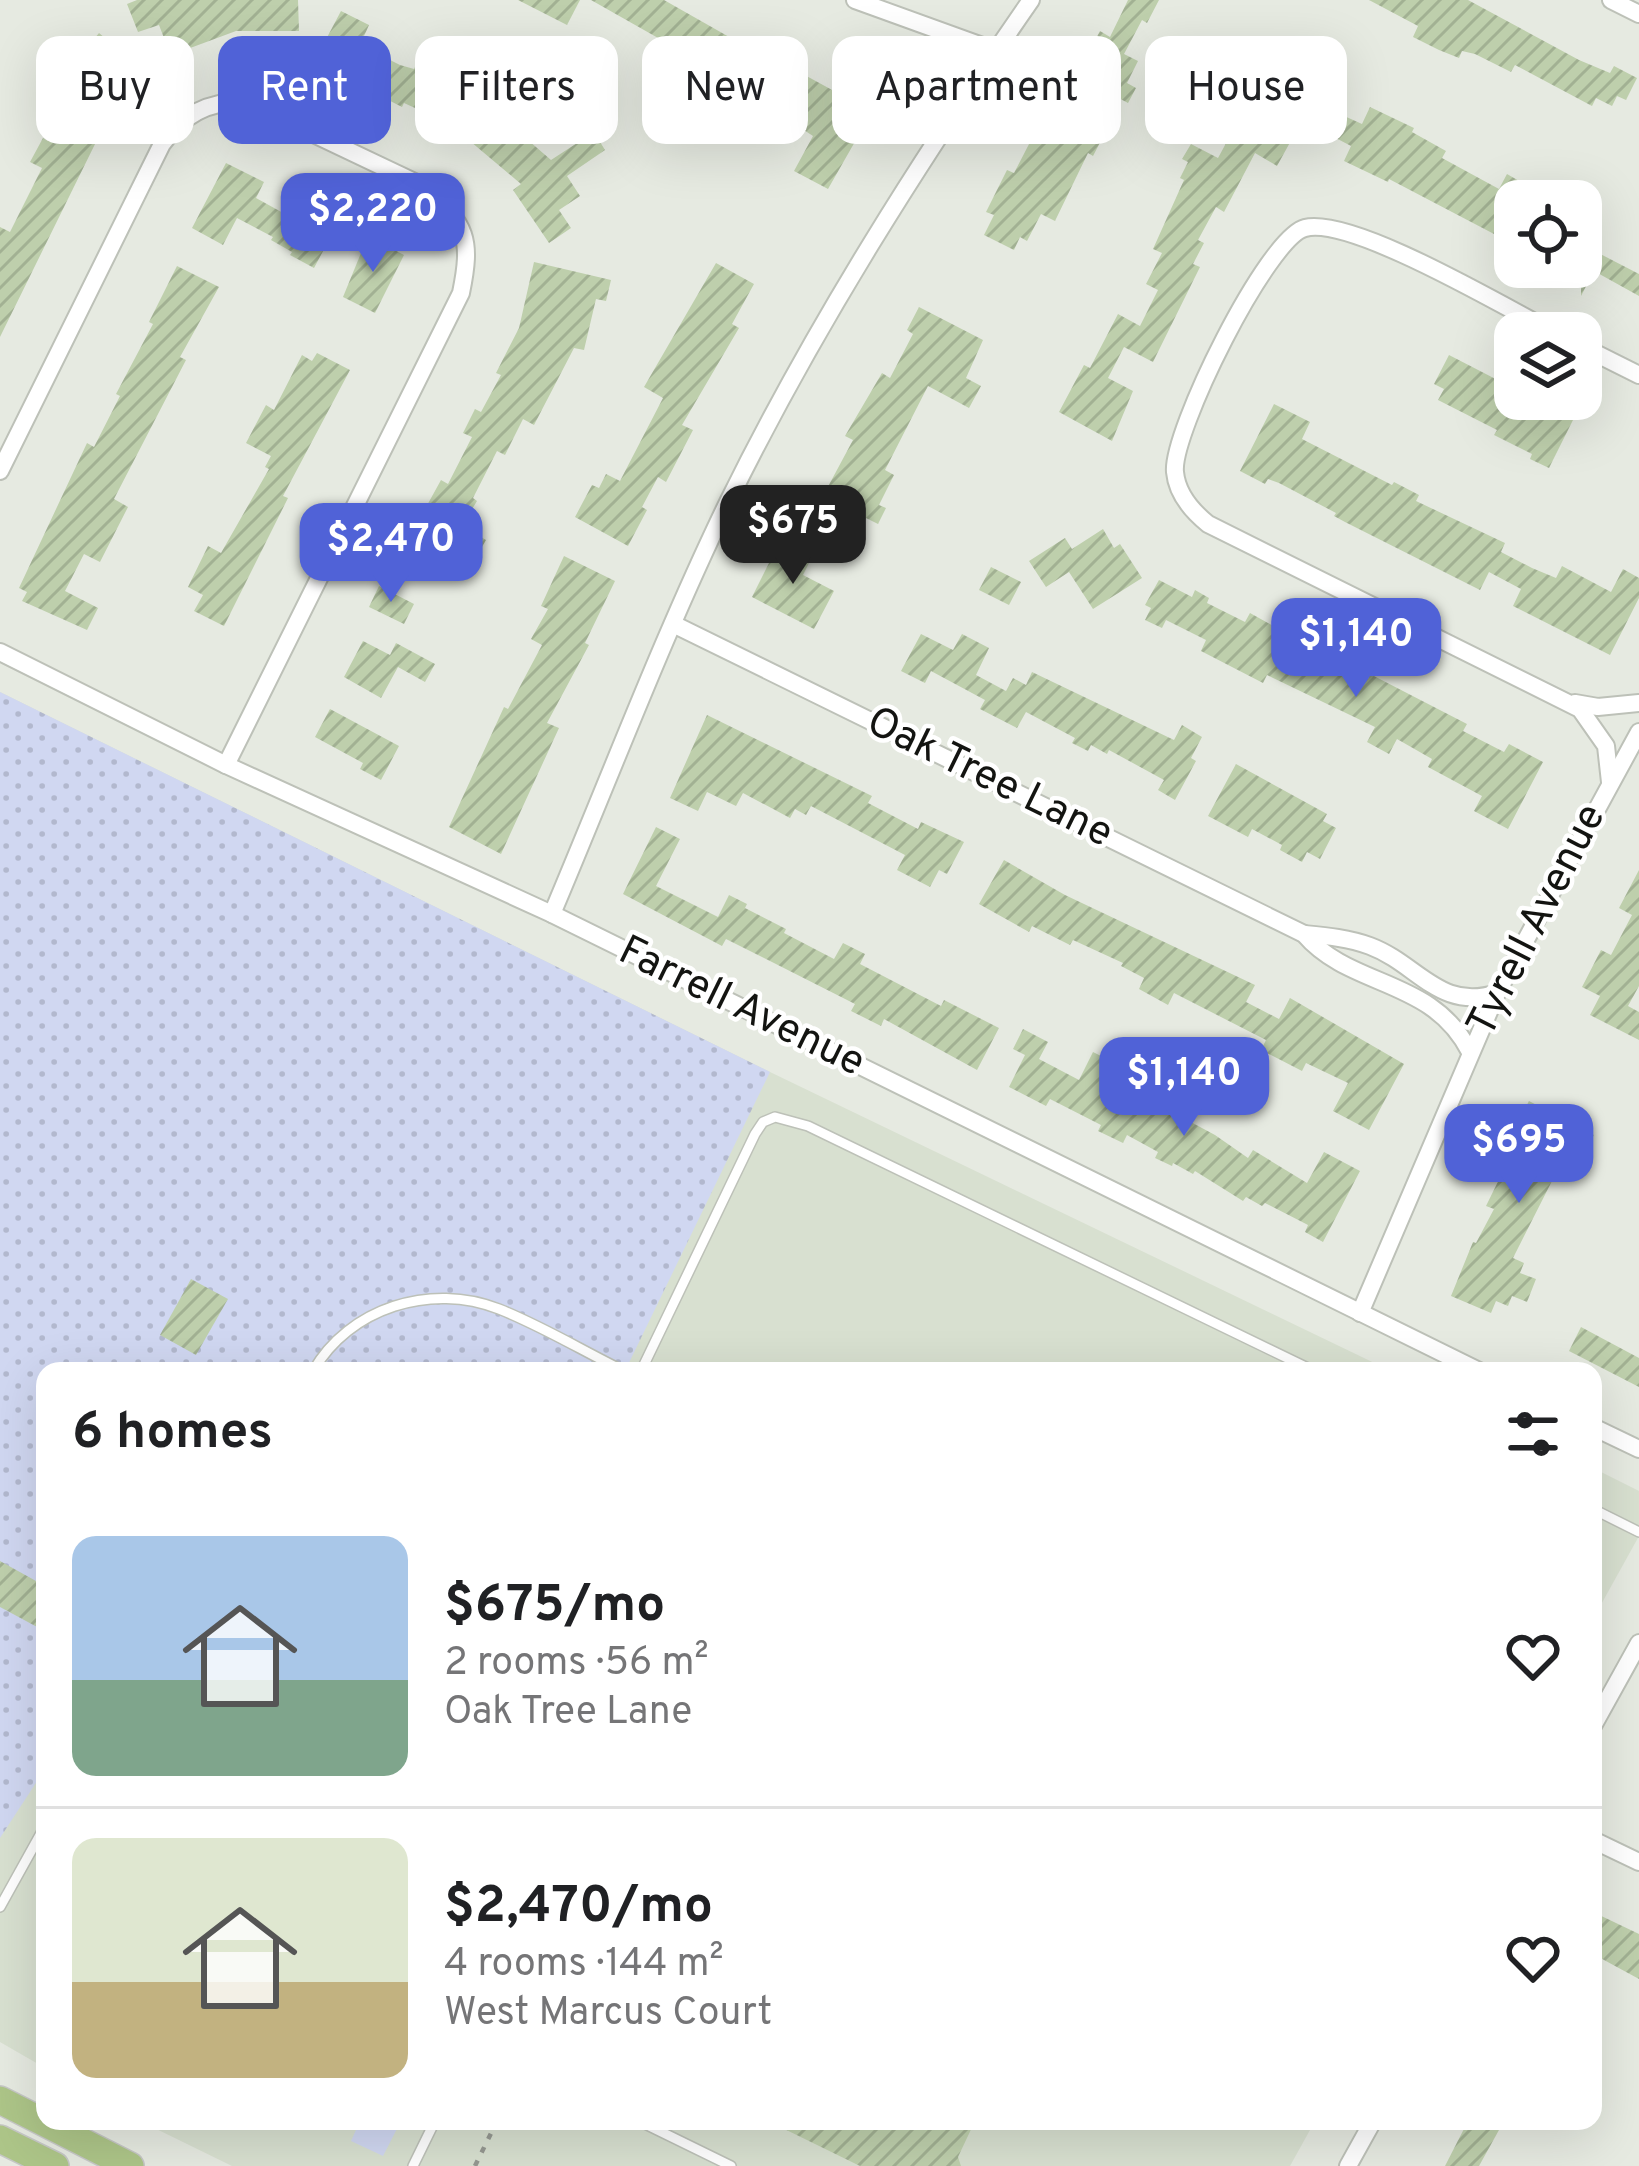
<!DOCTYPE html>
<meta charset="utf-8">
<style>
:root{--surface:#fff;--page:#f6f6f6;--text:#202124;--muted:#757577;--line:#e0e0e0;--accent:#5062d7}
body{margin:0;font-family:Overpass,sans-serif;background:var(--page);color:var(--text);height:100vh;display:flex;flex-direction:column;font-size:45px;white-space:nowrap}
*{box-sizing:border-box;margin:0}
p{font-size:39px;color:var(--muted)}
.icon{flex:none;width:66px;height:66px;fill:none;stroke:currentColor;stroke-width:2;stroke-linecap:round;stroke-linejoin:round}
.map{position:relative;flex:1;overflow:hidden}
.details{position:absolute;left:36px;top:1362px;width:1566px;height:768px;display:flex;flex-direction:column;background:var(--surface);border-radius:24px;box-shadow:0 12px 48px #0002}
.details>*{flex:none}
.banner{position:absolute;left:36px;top:36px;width:1569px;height:108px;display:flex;gap:24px}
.buttons{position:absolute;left:1494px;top:180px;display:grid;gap:24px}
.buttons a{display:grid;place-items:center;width:108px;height:108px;border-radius:24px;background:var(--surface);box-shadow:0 12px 48px #0002;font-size:60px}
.price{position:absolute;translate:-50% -102px;padding:0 27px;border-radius:24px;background:var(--accent);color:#fff;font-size:39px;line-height:78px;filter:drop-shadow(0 3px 6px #0008)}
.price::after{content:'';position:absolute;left:50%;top:72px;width:36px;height:27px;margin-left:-18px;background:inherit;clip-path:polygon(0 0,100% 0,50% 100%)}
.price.on{background:#222;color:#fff}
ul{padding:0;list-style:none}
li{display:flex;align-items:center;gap:36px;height:300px;padding:0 36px}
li+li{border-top:3px solid var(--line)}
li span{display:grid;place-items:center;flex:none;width:336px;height:240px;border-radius:24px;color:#555}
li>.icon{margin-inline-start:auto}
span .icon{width:144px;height:144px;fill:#fffc;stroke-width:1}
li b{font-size:51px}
h2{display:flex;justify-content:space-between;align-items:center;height:144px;padding:0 36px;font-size:51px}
.pill{padding:0 42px;border-radius:24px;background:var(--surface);box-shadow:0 12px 48px #0002;font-size:42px;line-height:108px}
.pill.on{background:var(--accent);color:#fff}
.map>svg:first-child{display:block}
.built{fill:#d8e0d0}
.grass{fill:#d0d7f1}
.park{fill:url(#park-dots)}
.building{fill:url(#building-hatch)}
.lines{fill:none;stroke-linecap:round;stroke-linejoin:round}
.service-casing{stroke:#bdc1b8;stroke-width:12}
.minor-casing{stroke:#bdc1b8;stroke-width:20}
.primary-casing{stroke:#c6c7c6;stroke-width:30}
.path{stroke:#959891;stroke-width:4.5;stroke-dasharray:6 9;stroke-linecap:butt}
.service{stroke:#fff;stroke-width:9}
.minor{stroke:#fff;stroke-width:16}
.primary{stroke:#adc588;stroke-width:27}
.labels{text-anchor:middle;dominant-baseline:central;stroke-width:9;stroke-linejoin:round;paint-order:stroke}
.street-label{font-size:42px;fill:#131411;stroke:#fff}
</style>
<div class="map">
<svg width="1639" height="2166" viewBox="0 0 1639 2166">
<defs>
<pattern id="park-dots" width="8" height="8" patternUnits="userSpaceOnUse" patternTransform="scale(3)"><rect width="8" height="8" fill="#d0d7f1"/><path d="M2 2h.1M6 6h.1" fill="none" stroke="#b2b8ce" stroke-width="1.8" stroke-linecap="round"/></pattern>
<pattern id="building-hatch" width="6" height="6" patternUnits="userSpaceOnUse" patternTransform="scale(3)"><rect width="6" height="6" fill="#becfac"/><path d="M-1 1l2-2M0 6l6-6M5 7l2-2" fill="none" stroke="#a2b193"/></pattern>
</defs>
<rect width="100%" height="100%" fill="#e6eae1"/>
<!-- built -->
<g class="built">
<path d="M0 692 770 1072 1391 1371H45V2068L0 2042Z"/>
<path d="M1593 1468 1639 1491V1536L1593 1619Z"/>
<path d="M140 2121H1315L1290 2166H232Z"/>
</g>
<!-- grass -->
<path class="grass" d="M360 2121H401L383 2156 351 2141Z"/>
<!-- park -->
<path class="park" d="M0 692 770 1072 625 1371H45V1769L0 1838Z"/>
<!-- building -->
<g class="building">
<path d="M137 0H298L299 31H236L174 54V64L159 25 138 32 127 4Z"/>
<path d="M518 0H580L567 25Z"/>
<path d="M591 0H664L738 42 731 56 763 73 776 50 794 60 790 67 845 97 857 74 885 89 828 189 794 171 813 136 723 77 716 90 665 64 674 47Z"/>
<path d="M1128 0H1159L1147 23 1142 20 1124 54 1138 61 1127 83 1136 88 1128 103 1111 94 1093 127 1105 133 1093 156 1088 153 1055 221 1041 214 1027 241 1020 237 1014 250 984 235 994 215 986 212 1007 170 1014 173 1044 115 1051 118 1056 109 1064 112 1086 72 1080 69 1100 31 1110 37Z"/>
<path d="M1369 0H1468L1579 60 1610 73 1614 66 1637 78 1626 100 1617 96 1612 106 1596 98 1592 106 1515 65 1511 72 1475 54 1462 51 1459 58 1439 50 1413 37 1418 26Z"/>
<path d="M341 11 369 25 360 45 400 65 414 69 424 49 468 71 462 83 551 160 594 132 605 150 567 176 580 196 559 210 571 228 549 243 513 190 521 184 458 131 473 114 436 95 426 113 404 103 402 107 314 62Z"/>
<path d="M99 33 142 69 111 107 97 95 71 126 97 140 0 337V227L10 232 42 168 30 162 43 138 48 141 67 106 55 97 91 55 85 50Z"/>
<path d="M1370 107 1414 128 1412 132 1446 151 1442 158 1499 189 1507 174 1526 185 1515 201V245L1389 179 1388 182 1344 161 1351 146 1332 136 1342 115 1362 124Z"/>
<path d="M1244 110 1293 137 1277 166 1255 153 1224 212 1216 207 1198 240 1204 243 1193 264 1200 267 1153 362 1124 347 1108 378 1133 391 1112 441 1059 412 1084 365 1090 368 1118 314 1140 326 1158 290 1146 284 1162 253 1153 249 1184 180 1180 178 1188 162 1182 159 1191 144 1218 158Z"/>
<path d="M226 163 264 182 256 198 285 214 297 191 328 208 315 233 329 240 314 268 290 255 292 252 271 240 273 237 237 218 223 245 192 228Z"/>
<path d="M368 236 404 255 375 313 343 297Z"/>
<path d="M1581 244 1639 274V296L1594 271 1581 296Z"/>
<path d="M534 262 611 280 606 301 596 299 584 350 574 348 534 425 523 419 505 455 497 451 473 498 477 501 462 526 486 540 473 563 414 529 441 480 448 484 472 437 463 433 475 409 481 412 501 375 496 373 519 328Z"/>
<path d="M716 263 754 284 732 324 739 328 682 425 693 430 666 482 658 477 642 507 647 510 628 546 575 517 592 485 599 488 606 474 620 481 663 398 644 387Z"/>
<path d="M177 266 219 287 180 357 186 360 114 499 128 507 100 562 84 554 65 591 98 608 87 630 22 601 27 592 19 588 87 443 94 447 120 396 116 394 153 324 149 322Z"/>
<path d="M919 307 983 340 966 378 981 386 969 408 928 386 885 470 894 475 879 505 886 508 878 524 866 518 860 528 838 517 843 506 823 496 853 440 845 436 882 373 890 378 913 334 907 330Z"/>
<path d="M317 353 350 370 283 496 288 498 224 626 194 611 203 595 188 587 208 546 221 553 269 469 265 467 271 456 246 443 266 405 274 410 302 355 312 361Z"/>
<path d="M1449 355 1515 389V399H1560L1554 410 1573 420 1549 468 1530 459 1532 454 1494 435 1497 430 1438 400 1444 389 1434 384Z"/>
<path d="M1274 404 1310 422 1302 439 1392 485 1394 482 1419 495 1416 501 1505 543 1501 552 1532 568 1556 578 1562 566 1611 592 1623 569 1639 578V598L1610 655 1513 606 1521 589 1489 572 1480 590 1345 522 1334 516 1336 513 1279 483 1268 479 1265 484 1240 471Z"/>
<path d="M1103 529 1114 548 1120 544 1142 578 1093 609 1069 572 1046 587 1029 561 1065 538 1072 549Z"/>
<path d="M780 541 812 557 803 575 834 591 814 629 752 597Z"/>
<path d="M564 556 615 581 585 643 589 645 547 723 559 728 501 854 449 827 504 707 508 709 542 645 531 639 548 609 541 606Z"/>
<path d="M991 567 1021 582 1009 605 979 590Z"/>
<path d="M1159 580 1192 597 1195 590 1209 598 1207 603 1245 622 1250 613 1368 679 1370 674 1467 724 1463 731 1504 752 1509 744 1543 762 1508 829 1474 811 1482 796 1428 767 1432 759 1397 739 1389 754 1367 742 1375 727 1267 675 1263 683 1201 651 1206 640 1166 620 1162 628 1145 620 1151 608 1145 605Z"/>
<path d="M379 586 414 604 404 624 369 607Z"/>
<path d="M921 634 953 650 962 634 989 648 976 675 1006 691 1013 678 1026 685 1032 672 1174 740 1182 725 1202 737 1191 758 1196 761 1175 800 1158 790 1164 780 1109 750 1107 754 1091 745 1088 751 1072 743 1075 738 1026 712 1017 728 980 709 985 700 931 671 925 683 901 671Z"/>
<path d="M363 641 390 655 396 643 435 664 425 682 398 667 381 698 344 677Z"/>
<path d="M330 709 399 746 381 780 360 769 363 763 315 737Z"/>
<path d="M707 715 872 796 868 803 918 829 921 822 964 842 947 874 939 870 930 887 897 870 905 855 811 806 806 815 795 809 790 818 743 793 736 806 707 792 698 811 670 798Z"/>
<path d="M1236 764 1327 814 1323 821 1336 828 1320 859 1307 852 1302 862 1280 850 1282 845 1252 829 1248 837 1208 816Z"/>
<path d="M656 827 680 839 656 886 718 917 729 895 747 904 745 908 786 929 784 933 834 959 843 943 865 954 860 964 941 1006 944 1000 999 1028 977 1070 884 1019 881 1026 851 1011 855 1004 770 961 726 939 722 946 623 894Z"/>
<path d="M1004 860 1065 895 1255 985 1246 1002 1279 1019 1290 998 1404 1064 1369 1130 1333 1111 1348 1083 1306 1063 1302 1071 1261 1050 1266 1040 1174 993 1168 1005 1139 989 1144 978 1121 966 1123 963 1073 940 1070 945 1032 926 1029 932 979 904Z"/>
<path d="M1639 870V986L1628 1006 1639 1012V1040L1590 1015 1600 996 1582 987 1601 950 1611 955 1632 915 1619 908Z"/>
<path d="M1023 1029 1048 1042 1039 1059 1079 1080 1093 1052 1123 1067 1118 1078 1136 1087 1133 1091 1215 1135 1248 1158 1253 1150 1307 1183 1324 1152 1360 1171 1323 1242 1305 1232 1308 1225 1265 1203 1262 1206 1246 1197 1243 1201 1195 1171 1193 1174 1173 1163 1172 1166 1155 1158 1158 1152 1127 1135 1123 1143 1098 1131 1101 1125 1050 1099 1046 1106 1009 1087 1025 1055 1013 1049Z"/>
<path d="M1529 1101 1594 1135 1569 1182 1555 1175 1513 1258 1524 1263 1520 1273 1536 1279 1527 1302 1512 1296 1508 1306 1496 1301 1491 1313 1451 1296 1473 1242 1476 1243 1494 1209 1486 1206 1512 1153 1504 1148Z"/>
<path d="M191 1279 228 1299 196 1355 160 1335Z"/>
<path d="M1581 1327 1639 1358V1387L1569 1351Z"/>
<path d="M0 1561 45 1586V1617L39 1628 0 1607Z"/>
<path d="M1593 1912 1639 1934V1979L1593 1954Z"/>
<path d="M768 2121H975L958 2157 961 2166H860Z"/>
<path d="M1468 2121H1504L1479 2166H1445Z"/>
</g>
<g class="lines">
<!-- service casing -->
<g class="service-casing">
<g id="service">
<path d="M313 1371C349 1308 431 1282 499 1309 542 1326 583 1351 624 1371"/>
<path d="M641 1371 755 1134 763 1122 775 1117 808 1126 1314 1371"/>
<path d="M1593 1509 1639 1532"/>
<path d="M0 1907 45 1826"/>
<path d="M639 2121 731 2166"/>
<path d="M413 2166 435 2121"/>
</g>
</g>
<!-- minor casing -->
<g class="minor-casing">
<g id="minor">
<path d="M855 0 996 51"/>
<path d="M1611 0 1639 14"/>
<path d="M1555 333C1506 308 1352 216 1305 228 1267 238 1171 433 1175 472 1177 494 1192 511 1208 524L1580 709 1606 746 1610 782"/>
<path d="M1581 346 1639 375"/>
<path d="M0 471 162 144C184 114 207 102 244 101L425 187C467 225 472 239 461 293L226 765"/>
<path d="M673 624 1304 934C1351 989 1432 977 1470 1052"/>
<path d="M0 652 226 765 552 914 1479 1371"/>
<path d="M1575 703 1598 707 1639 703"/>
<path d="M552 914C610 777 663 636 728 502 814 327 920 160 1031 0"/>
<path d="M1304 934C1326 936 1349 938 1370 946 1418 964 1440 1012 1497 993"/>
<path d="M1360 1313 1497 993 1639 732"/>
<path d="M1593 1427 1639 1449"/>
<path d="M1593 1726 1639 1643"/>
<path d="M1593 1840 1639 1862"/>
<path d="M1348 2166 1373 2121"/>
</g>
</g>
<!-- primary casing -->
<g class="primary-casing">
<g id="primary">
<path d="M0 2100 130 2166"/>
<path d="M0 2139 55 2166"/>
</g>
</g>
<!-- path -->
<path class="path" d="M475 2166 497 2121"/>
<!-- service -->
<use href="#service" class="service"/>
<!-- minor -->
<use href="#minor" class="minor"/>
<!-- primary -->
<use href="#primary" class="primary"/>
</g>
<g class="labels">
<!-- street labels -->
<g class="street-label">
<text transform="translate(989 779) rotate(26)">Oak Tree Lane</text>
<text transform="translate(1538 921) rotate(-63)">Tyrell Avenue</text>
<text transform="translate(741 1008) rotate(26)">Farrell Avenue</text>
</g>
</g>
</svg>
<div class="buttons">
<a><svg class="icon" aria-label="locate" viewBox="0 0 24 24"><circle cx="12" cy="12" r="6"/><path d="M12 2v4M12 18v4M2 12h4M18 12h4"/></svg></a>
<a><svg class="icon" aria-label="layers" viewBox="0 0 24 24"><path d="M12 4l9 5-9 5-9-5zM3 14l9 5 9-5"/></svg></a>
</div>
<b class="price" style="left:373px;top:275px">$2,220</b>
<b class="price on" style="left:793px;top:587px">$675</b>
<b class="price" style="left:391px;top:605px">$2,470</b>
<b class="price" style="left:1356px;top:700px">$1,140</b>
<b class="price" style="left:1184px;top:1139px">$1,140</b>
<b class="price" style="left:1519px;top:1206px">$695</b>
<div class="banner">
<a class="pill">Buy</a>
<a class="pill on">Rent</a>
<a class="pill">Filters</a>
<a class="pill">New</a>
<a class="pill">Apartment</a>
<a class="pill">House</a>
</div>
<section class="details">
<h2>6 homes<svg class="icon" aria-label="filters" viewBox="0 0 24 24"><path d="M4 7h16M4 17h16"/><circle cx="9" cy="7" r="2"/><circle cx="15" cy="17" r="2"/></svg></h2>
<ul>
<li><span style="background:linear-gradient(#a9c7e8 60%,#7fa58c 0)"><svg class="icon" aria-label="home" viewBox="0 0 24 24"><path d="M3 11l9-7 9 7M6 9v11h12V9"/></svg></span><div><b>$675/mo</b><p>2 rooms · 56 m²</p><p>Oak Tree Lane</p></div><svg class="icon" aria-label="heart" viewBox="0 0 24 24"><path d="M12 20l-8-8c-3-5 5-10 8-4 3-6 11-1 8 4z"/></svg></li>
<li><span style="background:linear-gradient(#dfe7d0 60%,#c2b280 0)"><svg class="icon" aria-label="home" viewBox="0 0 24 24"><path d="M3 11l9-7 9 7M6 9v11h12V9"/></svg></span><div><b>$2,470/mo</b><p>4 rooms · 144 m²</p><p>West Marcus Court</p></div><svg class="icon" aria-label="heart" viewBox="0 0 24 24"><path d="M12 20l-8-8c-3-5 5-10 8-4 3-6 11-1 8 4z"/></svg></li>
</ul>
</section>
</div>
